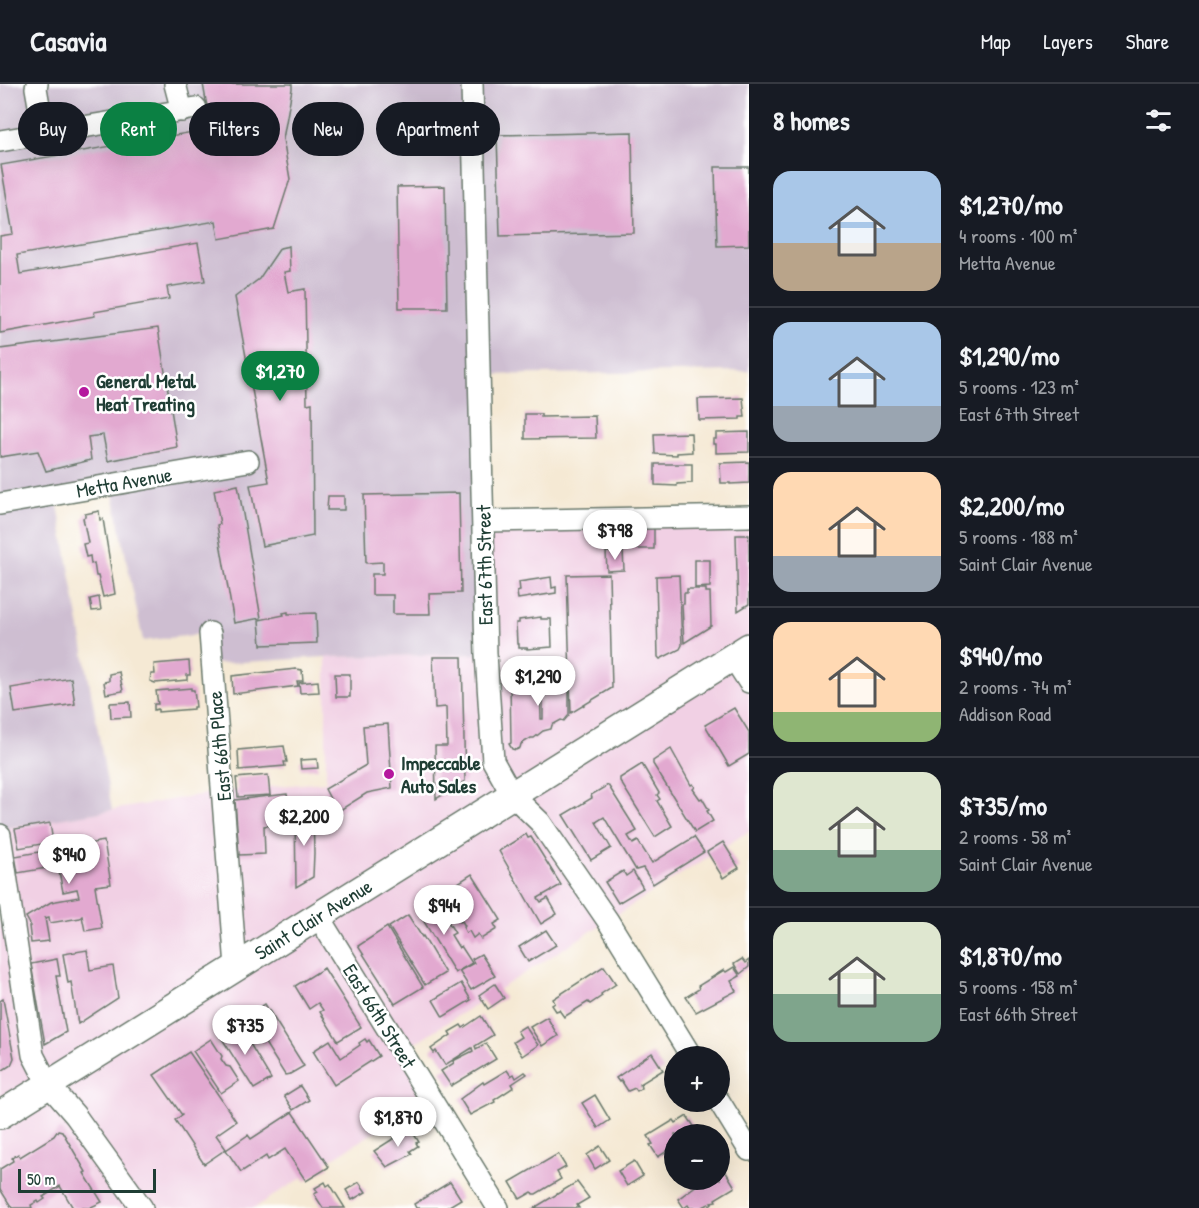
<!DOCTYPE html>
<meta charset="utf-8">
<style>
:root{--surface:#171b24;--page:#20242c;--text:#f1f3f6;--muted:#9ea1a6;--line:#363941;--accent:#0b8043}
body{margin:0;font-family:"Patrick Hand",sans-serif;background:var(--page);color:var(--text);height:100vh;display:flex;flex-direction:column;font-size:22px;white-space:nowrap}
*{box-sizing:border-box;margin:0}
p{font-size:20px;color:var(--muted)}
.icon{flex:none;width:33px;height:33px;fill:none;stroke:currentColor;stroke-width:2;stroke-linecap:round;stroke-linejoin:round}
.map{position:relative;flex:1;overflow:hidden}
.drawer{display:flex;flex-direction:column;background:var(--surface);width:450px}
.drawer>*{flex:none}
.hud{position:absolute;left:18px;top:18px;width:570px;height:54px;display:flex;gap:12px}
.tools{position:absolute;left:664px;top:962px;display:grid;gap:12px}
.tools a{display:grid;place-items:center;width:66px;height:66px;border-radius:50%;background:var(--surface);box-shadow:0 6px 24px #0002;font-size:30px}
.scale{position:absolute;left:18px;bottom:15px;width:138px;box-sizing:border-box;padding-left:6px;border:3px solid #1f3d34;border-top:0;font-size:16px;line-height:21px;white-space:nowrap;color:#1f3d34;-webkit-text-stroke:4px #fff;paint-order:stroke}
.price{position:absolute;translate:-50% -51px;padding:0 14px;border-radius:21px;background:#fff;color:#222;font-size:20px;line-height:39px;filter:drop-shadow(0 2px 3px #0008)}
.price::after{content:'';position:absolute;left:50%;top:36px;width:18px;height:14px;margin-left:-9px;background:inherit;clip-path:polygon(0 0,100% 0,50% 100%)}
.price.active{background:var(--accent);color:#fff}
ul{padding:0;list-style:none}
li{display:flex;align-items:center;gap:18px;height:150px;padding:0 24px}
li+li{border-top:2px solid var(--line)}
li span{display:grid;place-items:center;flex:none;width:168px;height:120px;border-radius:18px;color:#555}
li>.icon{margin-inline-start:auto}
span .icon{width:72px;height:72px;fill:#fffc;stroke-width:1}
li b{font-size:26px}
h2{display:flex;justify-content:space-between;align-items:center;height:72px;padding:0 24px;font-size:26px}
.tag{padding:0 21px;border-radius:27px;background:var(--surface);box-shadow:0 6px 24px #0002;font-size:21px;line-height:54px}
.tag.active{background:var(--accent);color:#fff}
header{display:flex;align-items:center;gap:36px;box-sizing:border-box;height:84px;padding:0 30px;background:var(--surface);border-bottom:2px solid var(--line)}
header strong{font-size:28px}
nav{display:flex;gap:33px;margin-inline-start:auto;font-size:21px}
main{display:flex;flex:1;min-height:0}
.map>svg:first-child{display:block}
.built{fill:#f1d0e4}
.industrial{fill:#cebed1}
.building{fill:#e2a9d0}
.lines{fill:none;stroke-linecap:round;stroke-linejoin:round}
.minor-casing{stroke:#6a796c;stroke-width:24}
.major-casing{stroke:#6a796c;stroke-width:30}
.minor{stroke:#fff;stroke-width:21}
.major{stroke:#fff;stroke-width:27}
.poi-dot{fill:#b5179e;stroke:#fff;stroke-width:2}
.labels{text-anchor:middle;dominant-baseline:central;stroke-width:5;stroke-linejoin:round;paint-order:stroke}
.poi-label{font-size:20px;font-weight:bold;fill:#1f3d34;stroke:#fff;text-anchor:start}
.street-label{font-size:20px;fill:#1f3d34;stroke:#fff}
</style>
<header>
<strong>Casavia</strong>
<nav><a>Map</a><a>Layers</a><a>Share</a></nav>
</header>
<main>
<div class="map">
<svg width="749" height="1124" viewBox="0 0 749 1124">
<rect width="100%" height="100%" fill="#fff"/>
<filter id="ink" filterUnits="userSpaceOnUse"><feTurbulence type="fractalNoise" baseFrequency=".0167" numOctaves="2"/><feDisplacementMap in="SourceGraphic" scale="12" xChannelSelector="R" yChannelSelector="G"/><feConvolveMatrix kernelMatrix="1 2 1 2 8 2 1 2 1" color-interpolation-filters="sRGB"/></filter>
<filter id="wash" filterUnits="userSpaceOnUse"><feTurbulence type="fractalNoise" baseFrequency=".008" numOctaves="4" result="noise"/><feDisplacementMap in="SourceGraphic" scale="24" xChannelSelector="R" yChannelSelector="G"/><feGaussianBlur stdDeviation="1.35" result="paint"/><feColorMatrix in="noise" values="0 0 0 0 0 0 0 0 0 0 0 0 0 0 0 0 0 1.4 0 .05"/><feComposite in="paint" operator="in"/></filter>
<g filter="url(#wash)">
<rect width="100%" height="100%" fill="#f5e9d4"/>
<!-- built -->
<path class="built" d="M749 432V747L402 967 430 1013 254 1124H0V838L14 837 0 745 223 707 326 698V573L486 570 484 437Z"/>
<!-- industrial -->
<path class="industrial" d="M0 0H749V287L480 291 486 570 326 573 213 580 210 549 143 557 111 400 56 410 112 726 0 745Z"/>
<g id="blocks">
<!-- building -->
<g class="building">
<path d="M203 0H292V5L283 55 290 95 274 145 219 155 216 137 17 171 20 190 198 159 205 197 167 203 169 215 94 228 95 232 0 249V152L13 150 1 81 211 45Z"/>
<path d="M632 48 634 149 500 152 497 51Z"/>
<path d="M715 83H749V161L717 162Z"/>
<path d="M445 102 447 224H399L397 103Z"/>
<path d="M289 162 290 187 284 188 288 208 305 205 307 320 312 319 313 452 262 462 250 401 269 398 235 213 259 195 280 164Z"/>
<path d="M158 244 177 363 108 377 103 351 88 353 91 376 46 387 38 367 0 373V265Z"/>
<path d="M743 314 745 333H740V335L699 336 698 315Z"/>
<path d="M525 330H541V333L595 332 596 354 525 355Z"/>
<path d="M749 348V368L716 369V360H713V355H716V349Z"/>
<path d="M691 349 692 368 677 369V371L655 370 654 350Z"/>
<path d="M749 378V399L730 400V399H721L720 379Z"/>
<path d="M655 380H692V399L677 400V402L655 401Z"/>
<path d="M238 401 261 534 234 539 217 441 220 440 214 406Z"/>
<path d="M459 409 461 509 429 510 430 530H393V511H372V490H383V478L366 479 364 411Z"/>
<path d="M328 412H344V426H327Z"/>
<path d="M99 427 100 436 103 435 115 510 103 513 98 492H96L94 479 91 480 90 472 86 473 83 460 88 459 83 434 85 433V430Z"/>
<path d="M654 443V465H626L625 444Z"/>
<path d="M736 451H749V520L738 527Z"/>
<path d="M623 467 624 486 607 487 606 468Z"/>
<path d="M695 476H710V503L695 504Z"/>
<path d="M609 490 612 604 571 629 567 491Z"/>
<path d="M679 491 682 561 680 565 660 575 658 573 656 492Z"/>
<path d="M551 493 552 504 556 503V509L518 515 517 508 520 507 519 498Z"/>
<path d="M687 505H706V508H710L711 542 684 559 682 520H684V509H687Z"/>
<path d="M99 513 101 526 92 527 90 515Z"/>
<path d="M288 528V530L316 529 317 559 261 561 259 536 284 531 283 529Z"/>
<path d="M541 533V535H551L552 563 527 565V564H519V560H517L516 539H519V536Z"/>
<path d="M433 573H462L465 697 436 715 435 662H447L446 623 435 624Z"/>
<path d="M189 577 190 591H187V596L155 599 150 597 151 590H155L154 580Z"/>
<path d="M296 585 302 586 303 597H297L298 602 233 610 232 592Z"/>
<path d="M119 588 123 607 106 610 104 598 109 597V590Z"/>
<path d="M547 589H569V631L564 637 561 636 552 641 551 645 543 647 534 654H531L521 660 520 664 516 666 512 665 509 660 511 659 510 598 540 597 541 635H543V606L547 605Z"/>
<path d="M335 590H350V613H336Z"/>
<path d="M71 594 75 620 15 629 11 604Z"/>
<path d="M318 597 319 608 300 609 299 599Z"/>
<path d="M191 604V606H194L196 623H193V625L158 628V625L154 626V620H158L156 607Z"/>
<path d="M130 618 131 633 111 634 110 619Z"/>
<path d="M734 624 749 648V670L729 682 705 641Z"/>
<path d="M388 640 392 704 367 709 337 728 325 705 366 681 363 642Z"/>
<path d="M284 662 287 678H284L285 682 239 686 238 666Z"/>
<path d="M671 665 691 701 693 700 695 703 693 705 700 715 702 714 709 726 707 727 713 737 695 748 653 680V677Z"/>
<path d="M317 675 318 684 301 685 300 676Z"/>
<path d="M642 680 659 709 657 711 660 715 657 717 672 742 655 753 620 697V694Z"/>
<path d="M268 691 270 711 238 713 236 694Z"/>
<path d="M608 701 637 747 628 752 633 760 638 757 652 779 694 753 704 768 653 800 643 784 636 786 604 733 596 738 611 764 591 776 563 731 592 714 591 711Z"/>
<path d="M287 710 291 739 264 742 265 770 239 771 235 716Z"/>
<path d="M295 728H313L314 769 313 793 296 803Z"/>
<path d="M50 739 53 758 19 764 15 745Z"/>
<path d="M526 750 528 754 531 753 561 801 538 814 541 818 548 814 557 830 541 840 499 767Z"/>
<path d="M104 757 111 800 95 802 102 844 85 847 82 832 80 834 50 839 49 833 45 834 49 857 31 859 29 842H31L26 833 51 818 79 813 77 805 63 808 58 782 18 789 15 772Z"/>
<path d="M723 758 739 784 723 794 707 768Z"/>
<path d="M623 787 626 792 633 787 643 804 618 819 605 798Z"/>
<path d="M472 790 501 836 494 840 497 845 481 855 478 850 473 854 469 847 466 849 463 843 465 842 462 837 460 838 456 832 458 831 457 828 454 829 451 824 453 822 444 808Z"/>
<path d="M434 815 455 849 451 851 459 864 461 862 472 879 455 889 417 826Z"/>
<path d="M408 831 422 853 423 852 445 889 425 901 389 843Z"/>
<path d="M387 843 423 903 395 920 358 862Z"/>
<path d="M546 846 556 861 528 878 519 863Z"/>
<path d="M87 866 90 886 113 882 118 914 78 940 71 898 68 899 63 870Z"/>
<path d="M481 870 495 892 471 906 459 887 474 879 472 875Z"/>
<path d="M57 875 60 892H56L66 948 45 960 31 880Z"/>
<path d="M742 875 745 879 749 876V883L740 890 734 880Z"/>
<path d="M604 882 616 900 601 910 602 912 590 920 588 918 564 933 559 926 556 927 552 921 555 919 553 915Z"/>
<path d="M734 883 740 892 731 897 736 907 696 928 686 913 699 905 698 902 724 886 726 888Z"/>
<path d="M324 884 361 943 338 957 320 928 323 926 318 919 309 925 295 902Z"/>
<path d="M461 899 471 916 443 933 433 916Z"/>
<path d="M495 900 504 914 488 925 479 911Z"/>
<path d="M3 915 14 974 11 981 0 988V917Z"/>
<path d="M265 920 304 982 290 990 285 991 265 959 262 960 251 942 254 940 249 930Z"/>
<path d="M481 932 493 951 475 962 476 965 486 959 496 975 451 1002 441 987 454 979 453 977 473 967 472 964 445 981 436 967 434 969 431 965 451 951 449 948 461 941 463 944Z"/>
<path d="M547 933 558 952 542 962 530 943Z"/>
<path d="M237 938 271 995 254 1005 219 950Z"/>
<path d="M525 942 538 961 522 972 513 958 521 953 517 947Z"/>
<path d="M211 955 222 972 221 975 226 982 230 983 239 997 221 1009 193 967Z"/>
<path d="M365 955 367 958 369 956 379 972 334 1001 313 967 330 956 341 974 360 961 359 959Z"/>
<path d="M189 968 236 1037 216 1051 226 1065 204 1080 175 1036 182 1031 154 991Z"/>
<path d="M652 969 663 986 640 1000 641 1004 637 1007 635 1004 628 1007 621 996 619 998 616 994Z"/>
<path d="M507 986 511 992 514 990 516 994 525 988 527 990 512 1000 514 1003 494 1016 495 1018 470 1031 460 1015 483 998 484 1000Z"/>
<path d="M300 1002 309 1016 293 1026 284 1012Z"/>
<path d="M595 1011 610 1036 598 1044 582 1019Z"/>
<path d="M292 1028 329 1083 306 1097 285 1065 268 1076 266 1072 241 1088 226 1066 248 1051 251 1055Z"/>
<path d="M687 1032 698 1048 675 1050V1062L658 1073 650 1061 653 1060 648 1052 674 1036 676 1039Z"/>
<path d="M410 1044 419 1058 416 1059 418 1062 410 1067 412 1070 387 1083 374 1067Z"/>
<path d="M58 1046 62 1047 86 1088 84 1089 102 1118 89 1124H73L60 1102 43 1113 45 1115 39 1119 38 1117 31 1121 32 1124H12L0 1105V1085L13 1077 12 1074 18 1070 20 1073 54 1052Z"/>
<path d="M600 1062 609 1076 595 1085 587 1071Z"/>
<path d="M558 1070 566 1083 557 1088 561 1095 536 1110H533L532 1108 520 1115 510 1098Z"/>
<path d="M634 1077 643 1092 627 1102 618 1087Z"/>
<path d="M724 1085 735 1103 715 1115 716 1117 711 1118 712 1119 710 1121 709 1120 701 1124H690L688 1121 684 1124 678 1115 705 1095H720V1087Z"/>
<path d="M325 1098 327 1102 330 1100 345 1124H323L314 1110 318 1108 315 1104Z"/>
<path d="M359 1098 366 1108 352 1116 346 1106Z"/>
<path d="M450 1098 461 1115 446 1124H416L414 1120Z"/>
<path d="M577 1098 589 1114 577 1121 579 1124H534Z"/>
</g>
</g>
</g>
<g filter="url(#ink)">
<use href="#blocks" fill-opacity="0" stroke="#6a796c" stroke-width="1.5"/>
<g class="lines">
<!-- minor casing -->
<g class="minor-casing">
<g id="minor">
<path d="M37 0 36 4 44 50"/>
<path d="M175 0 182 27"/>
<path d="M472 0 486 570 493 677 512 711 540 738 608 837 691 972"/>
<path d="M0 57 196 24"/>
<path d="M0 420 248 377"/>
<path d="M484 437 749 432"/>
<path d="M210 549 236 883"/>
<path d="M733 573 749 598"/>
<path d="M0 751 33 971 48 1000 75 1031 142 1124"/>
<path d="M318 832 498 1124"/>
<path d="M719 1017 749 1066"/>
</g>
</g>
<!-- major casing -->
<g class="major-casing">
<path id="major" d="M0 1031 749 563"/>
</g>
<!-- minor -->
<use href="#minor" class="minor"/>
<!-- major -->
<use href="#major" class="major"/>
</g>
</g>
<!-- markers -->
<g class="poi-dot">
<circle cx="84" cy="308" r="6"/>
<circle cx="389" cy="690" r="6"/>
</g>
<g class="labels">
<!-- poi labels -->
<g class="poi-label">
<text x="96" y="296">General Metal<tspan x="96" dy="23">Heat Treating</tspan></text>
<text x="401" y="678">Impeccable<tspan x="401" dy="23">Auto Sales</tspan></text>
</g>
<!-- street labels -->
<g class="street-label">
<text transform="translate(124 398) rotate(-10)">Metta Avenue</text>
<text transform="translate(484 481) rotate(-91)">East 67th Street</text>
<text transform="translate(219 662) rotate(-95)">East 66th Place</text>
<text transform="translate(313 835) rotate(-32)">Saint Clair Avenue</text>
<text transform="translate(380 932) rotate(58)">East 66th Street</text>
</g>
</g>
</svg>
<div class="tools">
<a>+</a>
<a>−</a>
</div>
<div class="scale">50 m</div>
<b class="price active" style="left:280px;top:318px">$1,270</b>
<b class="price" style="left:615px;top:477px">$798</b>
<b class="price" style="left:538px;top:623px">$1,290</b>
<b class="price" style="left:304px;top:763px">$2,200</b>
<b class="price" style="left:69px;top:801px">$940</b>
<b class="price" style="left:444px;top:852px">$944</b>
<b class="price" style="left:245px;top:972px">$735</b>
<b class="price" style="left:398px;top:1064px">$1,870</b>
<div class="hud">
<a class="tag">Buy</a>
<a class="tag active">Rent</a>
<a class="tag">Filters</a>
<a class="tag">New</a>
<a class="tag">Apartment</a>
</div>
</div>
<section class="drawer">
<h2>8 homes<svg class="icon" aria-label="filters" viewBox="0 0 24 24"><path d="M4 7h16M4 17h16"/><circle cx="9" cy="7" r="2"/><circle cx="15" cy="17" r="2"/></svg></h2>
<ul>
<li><span style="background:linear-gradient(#a9c7e8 60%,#b9a48a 0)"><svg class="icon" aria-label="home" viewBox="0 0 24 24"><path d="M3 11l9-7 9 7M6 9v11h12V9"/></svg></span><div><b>$1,270/mo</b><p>4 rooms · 100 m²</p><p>Metta Avenue</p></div></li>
<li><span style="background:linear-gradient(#a9c7e8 70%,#9aa5b1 0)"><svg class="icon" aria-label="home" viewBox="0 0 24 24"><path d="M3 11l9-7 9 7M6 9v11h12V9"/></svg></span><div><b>$1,290/mo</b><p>5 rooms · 123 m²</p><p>East 67th Street</p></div></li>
<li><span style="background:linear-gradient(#ffd9b3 70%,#9aa5b1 0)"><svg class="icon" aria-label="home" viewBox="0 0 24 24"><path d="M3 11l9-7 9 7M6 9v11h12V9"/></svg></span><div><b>$2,200/mo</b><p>5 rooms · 188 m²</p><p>Saint Clair Avenue</p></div></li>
<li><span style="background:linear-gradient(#ffd9b3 75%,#8fb573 0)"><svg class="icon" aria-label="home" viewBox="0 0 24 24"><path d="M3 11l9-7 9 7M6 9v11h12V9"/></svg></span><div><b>$940/mo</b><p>2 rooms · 74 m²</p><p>Addison Road</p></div></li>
<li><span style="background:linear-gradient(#dfe7d0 65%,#7fa58c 0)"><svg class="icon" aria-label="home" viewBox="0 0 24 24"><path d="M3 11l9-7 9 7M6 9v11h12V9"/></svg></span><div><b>$735/mo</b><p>2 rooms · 58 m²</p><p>Saint Clair Avenue</p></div></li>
<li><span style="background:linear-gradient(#dfe7d0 60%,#7fa58c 0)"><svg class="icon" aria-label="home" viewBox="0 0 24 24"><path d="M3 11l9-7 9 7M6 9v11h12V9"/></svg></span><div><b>$1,870/mo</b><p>5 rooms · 158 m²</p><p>East 66th Street</p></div></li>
</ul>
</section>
</main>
